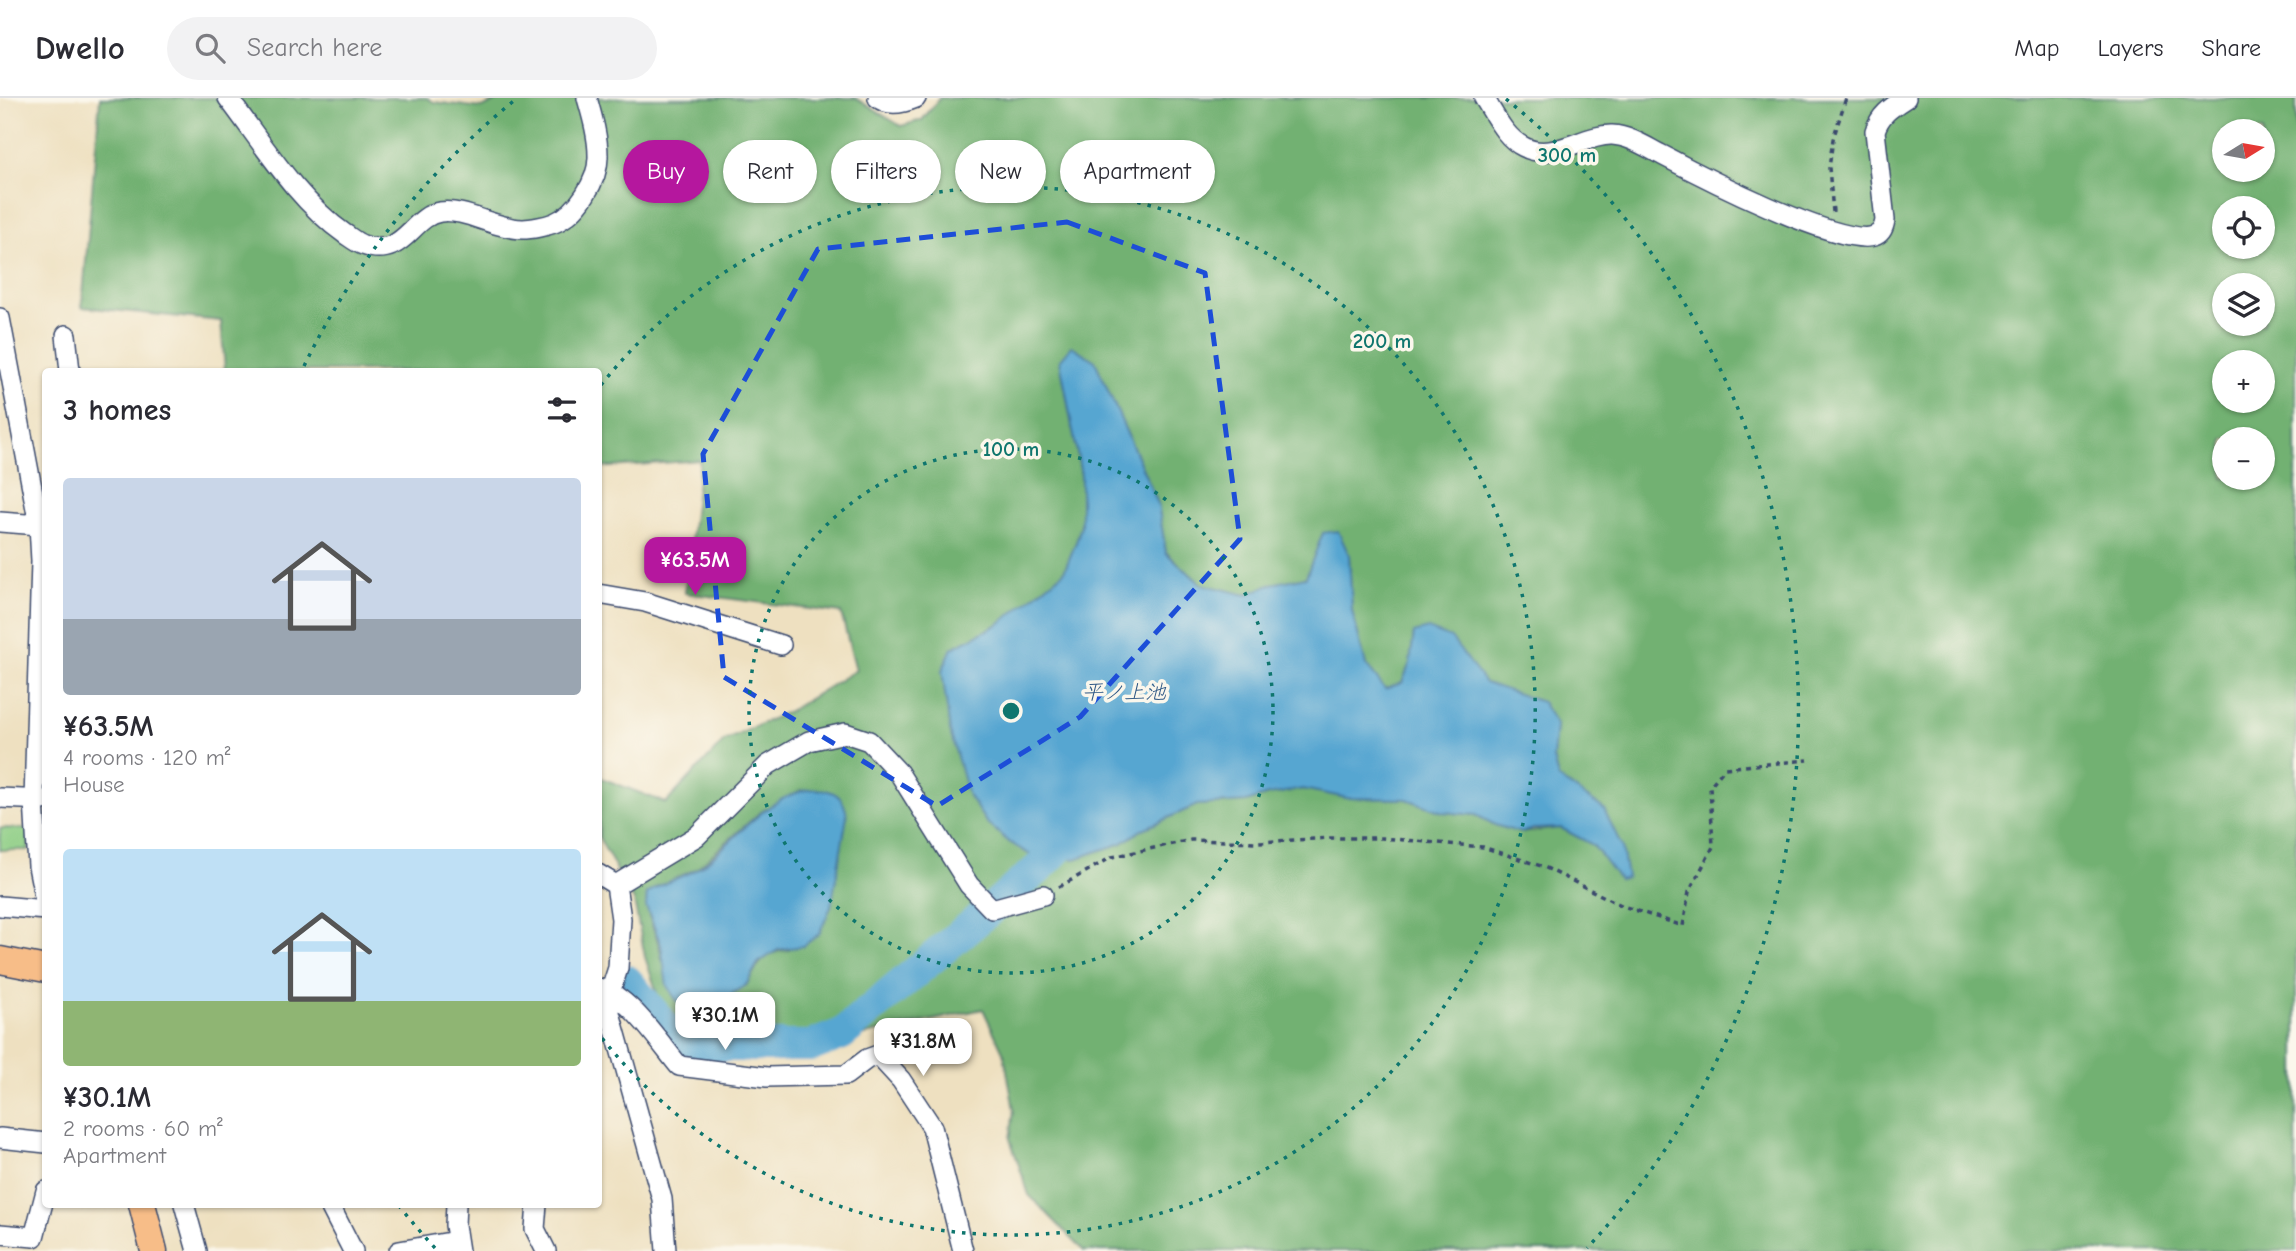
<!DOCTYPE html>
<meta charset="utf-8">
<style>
:root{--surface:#fff;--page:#f2f2f3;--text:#2b2b33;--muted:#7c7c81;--line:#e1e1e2;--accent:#b5179e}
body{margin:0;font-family:"Comic Neue","Klee One",sans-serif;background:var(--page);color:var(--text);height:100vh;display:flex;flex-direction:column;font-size:26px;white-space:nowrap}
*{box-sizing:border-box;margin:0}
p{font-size:23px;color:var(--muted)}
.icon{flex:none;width:38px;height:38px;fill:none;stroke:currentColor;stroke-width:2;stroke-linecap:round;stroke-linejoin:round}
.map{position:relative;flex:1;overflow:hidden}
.panel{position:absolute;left:42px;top:270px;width:560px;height:840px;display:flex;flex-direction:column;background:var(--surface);border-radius:7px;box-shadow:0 2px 5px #0004}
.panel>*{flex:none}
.hud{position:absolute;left:623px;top:42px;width:665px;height:63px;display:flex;gap:14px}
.needle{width:46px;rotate:79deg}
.buttons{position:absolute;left:2212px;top:21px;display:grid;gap:14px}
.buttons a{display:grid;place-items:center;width:63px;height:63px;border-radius:50%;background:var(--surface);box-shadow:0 2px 5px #0004;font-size:35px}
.price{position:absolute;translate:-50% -60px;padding:0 16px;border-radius:14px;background:#fff;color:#222;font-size:23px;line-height:46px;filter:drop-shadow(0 2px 4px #0008)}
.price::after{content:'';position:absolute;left:50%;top:42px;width:21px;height:16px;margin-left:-10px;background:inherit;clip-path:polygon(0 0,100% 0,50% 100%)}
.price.on{background:var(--accent);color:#fff}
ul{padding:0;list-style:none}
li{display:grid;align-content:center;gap:14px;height:371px;padding:0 21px}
li span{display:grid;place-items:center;height:217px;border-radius:7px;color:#555}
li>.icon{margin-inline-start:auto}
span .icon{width:126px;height:126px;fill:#fffc;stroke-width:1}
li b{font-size:30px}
h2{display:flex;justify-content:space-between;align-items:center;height:84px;padding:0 21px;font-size:30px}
.chip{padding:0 24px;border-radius:32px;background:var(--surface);box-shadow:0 2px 5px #0004;font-size:24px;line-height:63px}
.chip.on{background:var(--accent);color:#fff}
header{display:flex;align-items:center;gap:42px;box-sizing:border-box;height:98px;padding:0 35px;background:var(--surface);border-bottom:2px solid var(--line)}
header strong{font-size:33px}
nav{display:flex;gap:38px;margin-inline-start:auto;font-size:24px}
.search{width:490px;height:63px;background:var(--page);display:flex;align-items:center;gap:18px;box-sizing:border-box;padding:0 24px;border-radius:38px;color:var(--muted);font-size:26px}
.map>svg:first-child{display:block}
.green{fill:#8ece85;stroke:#547e72;stroke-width:2}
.forest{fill:#72b172;stroke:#467068;stroke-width:2;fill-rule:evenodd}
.water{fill:#57a6d1;stroke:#396a98;stroke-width:2}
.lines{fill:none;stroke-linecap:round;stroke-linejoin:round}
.river{stroke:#57a6d1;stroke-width:32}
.minor-casing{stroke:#3b4a6d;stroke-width:22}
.major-casing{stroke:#3b4a6d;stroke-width:29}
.path{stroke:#3b4a6d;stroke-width:3.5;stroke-dasharray:5 5;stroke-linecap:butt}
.minor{stroke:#fff;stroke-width:19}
.major{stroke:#f7bd88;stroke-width:26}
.marked{fill:none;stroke:#1d4ed8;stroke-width:5;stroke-dasharray:14 9;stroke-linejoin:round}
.ring{fill:none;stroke:#0f766e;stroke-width:3.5;stroke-dasharray:3.5 7}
.labels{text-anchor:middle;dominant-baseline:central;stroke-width:7;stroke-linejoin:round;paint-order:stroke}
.water-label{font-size:21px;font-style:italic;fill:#305986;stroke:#fbf7ec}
.centre{fill:#0f766e;stroke:#fbf7ec;stroke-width:3.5}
.ring-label{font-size:21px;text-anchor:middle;font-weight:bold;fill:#0f766e;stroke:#fbf7ec;stroke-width:7;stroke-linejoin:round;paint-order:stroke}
</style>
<header>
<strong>Dwello</strong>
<div class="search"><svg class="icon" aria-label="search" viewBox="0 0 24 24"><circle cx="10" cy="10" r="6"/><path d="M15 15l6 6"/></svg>Search here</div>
<nav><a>Map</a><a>Layers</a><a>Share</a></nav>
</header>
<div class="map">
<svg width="2296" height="1153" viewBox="0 0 2296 1153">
<rect width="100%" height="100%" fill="#fbf7ec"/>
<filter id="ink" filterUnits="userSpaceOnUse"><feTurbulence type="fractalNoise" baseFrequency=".0143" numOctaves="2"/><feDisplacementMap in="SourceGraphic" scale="14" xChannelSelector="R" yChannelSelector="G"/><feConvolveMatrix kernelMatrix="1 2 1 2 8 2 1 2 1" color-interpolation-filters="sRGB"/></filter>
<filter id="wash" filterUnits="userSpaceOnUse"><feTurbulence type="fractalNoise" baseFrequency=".00686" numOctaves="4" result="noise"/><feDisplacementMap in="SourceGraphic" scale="28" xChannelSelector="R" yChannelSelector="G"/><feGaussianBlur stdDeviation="1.57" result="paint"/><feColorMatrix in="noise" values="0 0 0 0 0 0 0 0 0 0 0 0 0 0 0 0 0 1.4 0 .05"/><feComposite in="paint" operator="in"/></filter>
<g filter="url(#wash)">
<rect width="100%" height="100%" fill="#eee0c0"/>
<!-- green -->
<path class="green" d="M0 730 28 731 29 752H0Z"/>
<!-- forest -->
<path class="forest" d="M100 0H427L434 4 482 10 504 0H855L901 28 922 22 940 0H2296V1153H1084L1029 1097 1010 1041 1014 1012 1004 956 983 911 762 960 672 940 645 859 634 803 599 740V679L666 705 724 643 789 613 856 572 841 515 685 495 700 362 599 370 598 273H225L221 223 82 209ZM2224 33H2263V72H2224ZM2224 110H2263V149H2224ZM2224 187H2263V226H2224ZM1060 262 1095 263 1158 406 1166 454 1201 486 1246 497 1272 486 1306 479 1323 435 1349 457 1352 513 1366 567 1385 591 1402 585 1410 565 1414 536 1485 585 1509 594 1556 627 1553 660 1558 680 1604 711 1619 781 1593 747 1561 730 1521 735 1495 727 1476 717 1443 714 1407 701 1347 700 1303 691 1268 697 1246 704 1197 707 1143 731 1122 745 1051 757 1029 756 952 550 999 526 1064 474 1077 442 1081 427V377ZM2224 264H2263V303H2224ZM2224 341H2263V380H2224ZM802 692 789 852C766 852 756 868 746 888L662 862C660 839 644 819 647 796L656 789 696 771 759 715Z"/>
<!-- water -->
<g class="water">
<path d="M1072 248 1095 263 1158 406 1166 455 1201 486 1246 497 1272 486 1306 479 1323 435 1338 433 1349 457 1352 513 1366 567 1385 591 1402 585 1410 565 1414 535 1428 531 1451 540 1485 585 1542 604 1556 627 1553 660 1558 680 1604 711 1622 749 1627 779 1619 781 1593 747 1561 730 1533 731 1521 735 1495 727 1476 717 1443 714 1407 701 1347 700 1303 691 1268 697 1246 704 1197 707 1143 731 1122 745 1075 761 1029 756 1009 744 986 724 967 695 950 633 942 573 952 550 999 526 1064 474 1077 442 1081 427V377L1060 262Z"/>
<path d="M815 691C835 692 844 698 847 718L831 809 819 836 803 848 778 852 758 865 746 887 714 907 699 912 679 906 667 888 661 847 646 808 647 796C661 784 679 781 695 772 736 746 763 696 815 691Z"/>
</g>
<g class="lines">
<!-- river -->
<path class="river" d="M627 883 681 948H811L842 936 1037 772 1081 727"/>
</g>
</g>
<g filter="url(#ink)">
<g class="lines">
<!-- minor casing -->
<g class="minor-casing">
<g id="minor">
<path d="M228 0C263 46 297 102 345 136 351 140 357 145 363 147 404 162 411 118 440 114 465 110 495 131 523 131 531 131 546 128 554 125 577 116 599 82 598 57 598 38 592 18 587 0"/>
<path d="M878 0C889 9 904 5 916 0"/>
<path d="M1484 0C1495 17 1505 40 1524 49 1552 64 1584 36 1612 37 1630 38 1646 49 1662 57 1696 75 1841 150 1874 138 1881 136 1884 129 1885 122L1875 33C1880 16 1892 9 1906 0"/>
<path d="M0 220 39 427 41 463 34 703 38 768 46 808"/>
<path d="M66 237 70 273"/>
<path d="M0 424 39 427"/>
<path d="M598 496 645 504 781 547"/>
<path d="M0 700 44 702"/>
<path d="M598 776 616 787 621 821 618 870 607 904 662 1101 666 1153"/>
<path d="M616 787 697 738 768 667 809 643 845 635 869 643 899 675 969 787 992 811 1043 797"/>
<path d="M0 808 46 812"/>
<path d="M598 890C629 897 659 944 679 968L767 979 846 977 867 961 878 957 901 982 932 1029 963 1153"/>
<path d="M0 1040 46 1045"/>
<path d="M184 1106 197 1153"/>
<path d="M329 1106 353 1153"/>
<path d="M456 1106 455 1127 459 1153"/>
<path d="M537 1106 535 1131 546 1153"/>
<path d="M0 1136 34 1139 46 1093"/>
<path d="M399 1153 456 1143"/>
</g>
</g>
<!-- major casing -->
<g class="major-casing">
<g id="major">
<path d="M0 862 46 871"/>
<path d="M142 1106 154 1153"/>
</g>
</g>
<!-- path -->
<g class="path">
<path d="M1833 114 1829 70 1833 41 1846 0"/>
<path d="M1059 789 1112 759 1191 742 1258 744 1331 740H1382L1483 749 1544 769 1623 808 1683 828 1689 794 1713 749 1710 688 1725 670 1808 662"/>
</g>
<!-- minor -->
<use href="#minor" class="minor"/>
<!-- major -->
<use href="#major" class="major"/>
</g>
</g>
<!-- marked area -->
<path class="marked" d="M1067 124 1205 175 1240 441 1080 619 937 708 724 579 703 356 818 151Z"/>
<!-- distance rings -->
<g class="ring">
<circle cx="1011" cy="613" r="262"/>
<path d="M601 287A524 524 0 1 1 601 939"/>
<path d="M435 1150A787 787 0 0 1 399 1108M304 268A787 787 0 0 1 516 1M1506 1A787 787 0 0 1 1587 1150"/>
</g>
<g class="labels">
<!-- water labels -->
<g class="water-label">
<text x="1124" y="594">平ノ上池</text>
</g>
</g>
<circle cx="1011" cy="613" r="10" class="centre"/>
<g class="ring-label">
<text x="1567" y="64">300 m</text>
<text x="1382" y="250">200 m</text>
<text x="1011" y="358">100 m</text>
</g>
</svg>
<div class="buttons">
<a><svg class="needle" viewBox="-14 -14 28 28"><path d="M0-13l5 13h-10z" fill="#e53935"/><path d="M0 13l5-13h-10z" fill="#7c7c81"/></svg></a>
<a><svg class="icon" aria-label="locate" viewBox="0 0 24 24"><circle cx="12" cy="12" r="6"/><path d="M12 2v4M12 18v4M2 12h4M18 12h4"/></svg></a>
<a><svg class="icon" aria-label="layers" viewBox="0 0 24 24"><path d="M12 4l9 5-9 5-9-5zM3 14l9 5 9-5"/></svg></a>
<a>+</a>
<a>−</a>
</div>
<b class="price on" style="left:695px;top:499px">¥63.5M</b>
<b class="price" style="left:725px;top:954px">¥30.1M</b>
<b class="price" style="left:923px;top:980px">¥31.8M</b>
<div class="hud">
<a class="chip on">Buy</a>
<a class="chip">Rent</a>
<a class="chip">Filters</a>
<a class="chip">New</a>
<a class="chip">Apartment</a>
</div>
<section class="panel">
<h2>3 homes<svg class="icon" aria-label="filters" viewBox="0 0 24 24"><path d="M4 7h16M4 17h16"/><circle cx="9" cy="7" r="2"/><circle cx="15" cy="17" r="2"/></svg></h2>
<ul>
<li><span style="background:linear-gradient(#c9d6e8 65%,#9aa5b1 0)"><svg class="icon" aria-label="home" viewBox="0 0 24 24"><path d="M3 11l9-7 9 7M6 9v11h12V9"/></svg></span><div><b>¥63.5M</b><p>4 rooms · 120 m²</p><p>House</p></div></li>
<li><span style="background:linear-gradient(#bfe0f5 70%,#8fb573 0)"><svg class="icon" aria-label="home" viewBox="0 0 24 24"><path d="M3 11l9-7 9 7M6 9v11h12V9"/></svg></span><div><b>¥30.1M</b><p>2 rooms · 60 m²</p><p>Apartment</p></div></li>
</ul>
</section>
</div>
